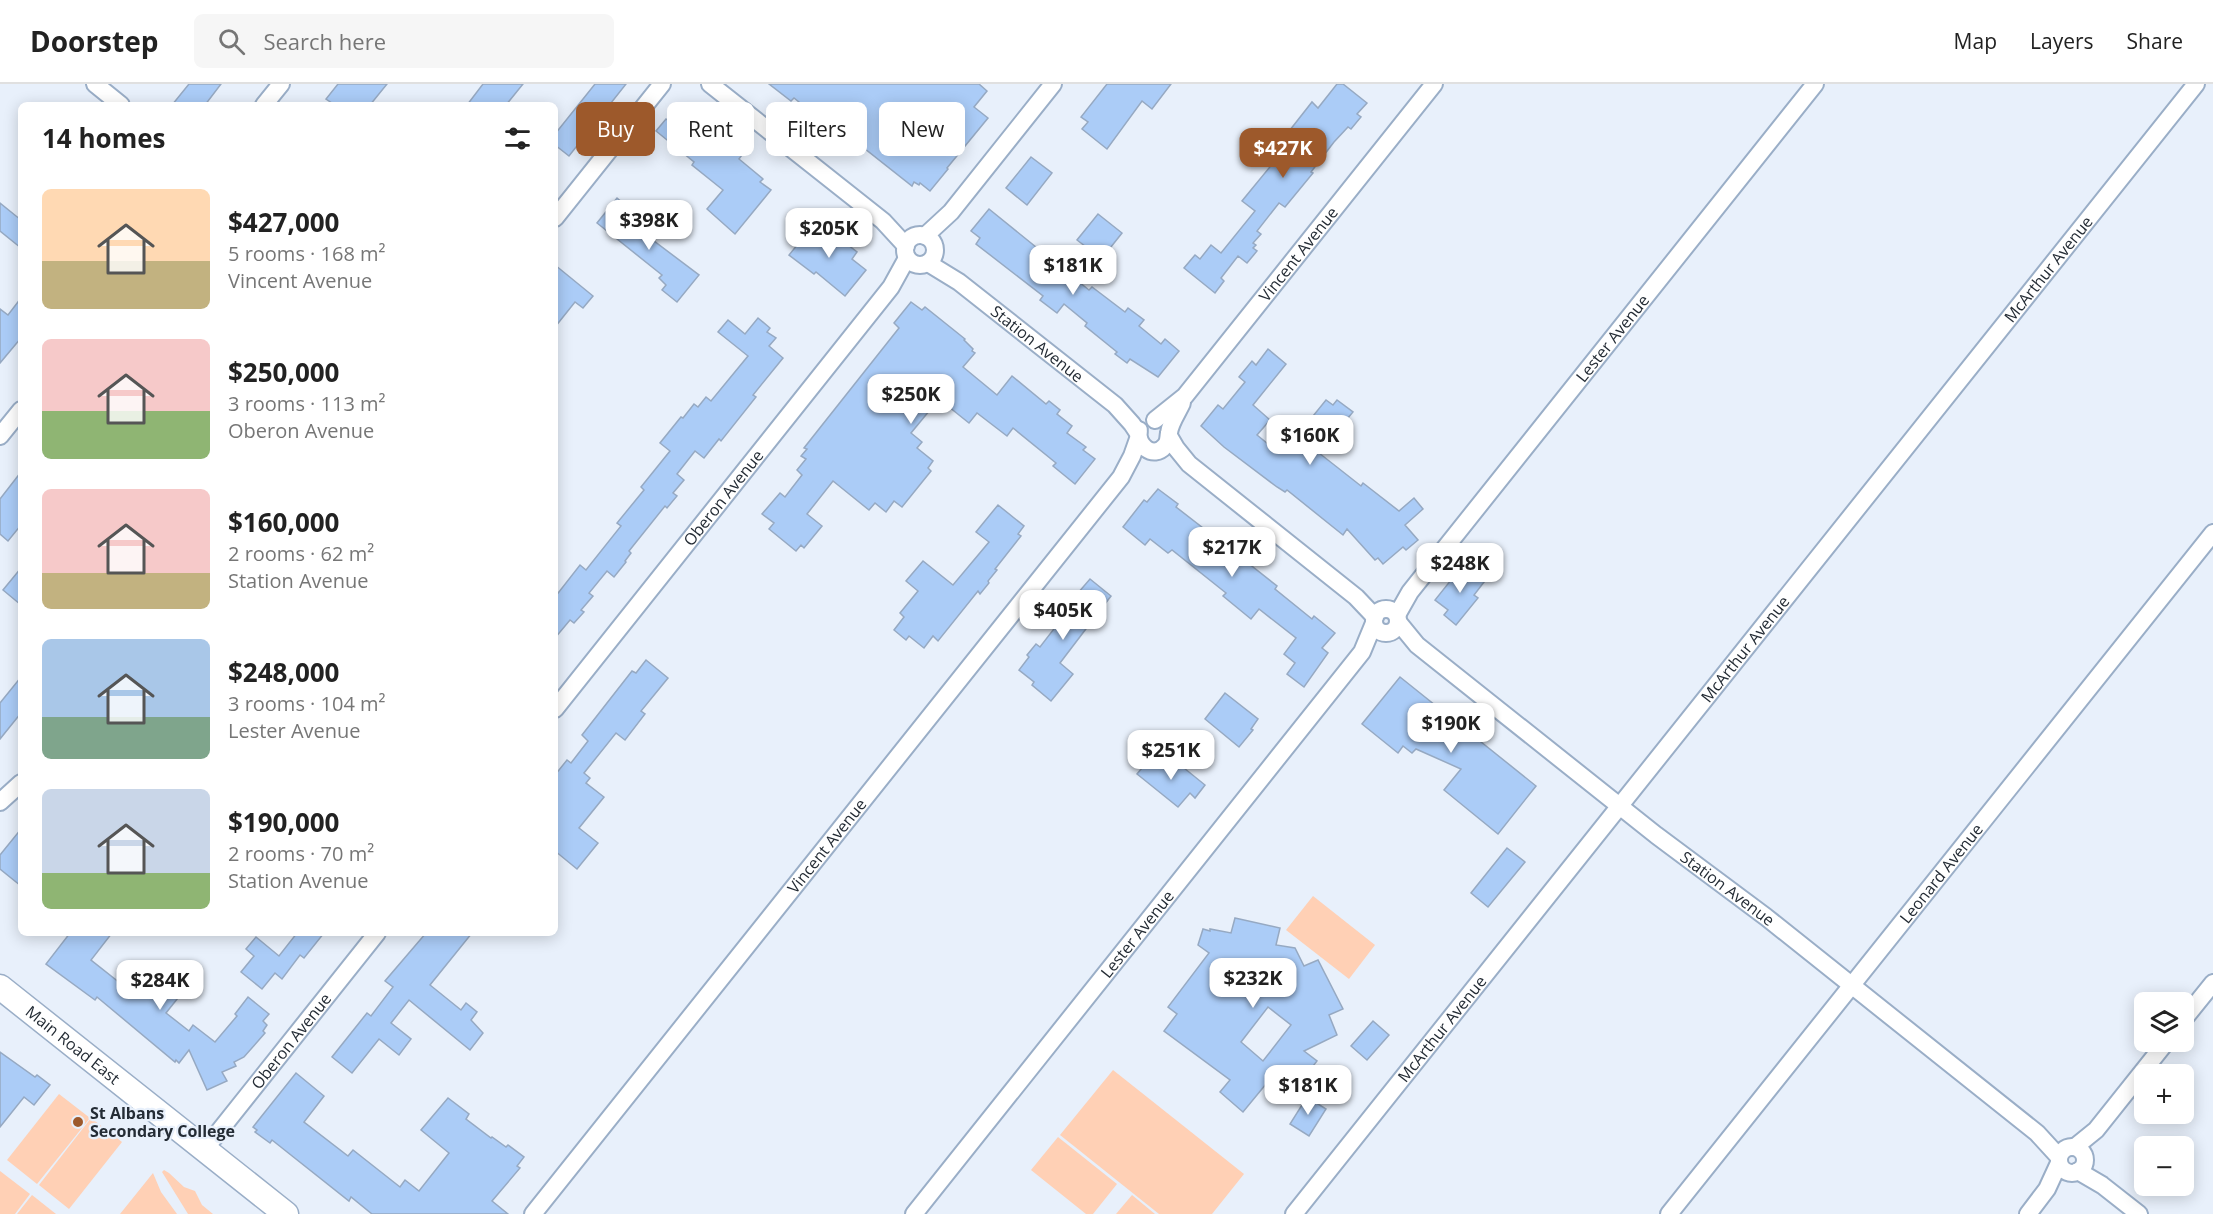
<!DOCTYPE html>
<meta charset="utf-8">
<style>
:root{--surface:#fff;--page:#f6f6f6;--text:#222;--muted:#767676;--line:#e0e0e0;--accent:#9d592b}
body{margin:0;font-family:"Open Sans",sans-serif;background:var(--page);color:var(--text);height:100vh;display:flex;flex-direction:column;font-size:22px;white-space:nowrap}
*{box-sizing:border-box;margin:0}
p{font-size:20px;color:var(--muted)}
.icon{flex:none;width:33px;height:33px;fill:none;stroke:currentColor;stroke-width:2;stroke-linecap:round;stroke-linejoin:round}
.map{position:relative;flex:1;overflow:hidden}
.details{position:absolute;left:18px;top:18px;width:540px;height:834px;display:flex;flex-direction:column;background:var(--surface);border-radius:9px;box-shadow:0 3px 15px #0003}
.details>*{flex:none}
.banner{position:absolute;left:576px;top:18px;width:570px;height:54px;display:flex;gap:12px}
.fabs{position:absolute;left:2134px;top:908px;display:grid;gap:12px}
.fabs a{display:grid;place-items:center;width:60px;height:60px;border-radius:9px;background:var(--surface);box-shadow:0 3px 15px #0003;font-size:30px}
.price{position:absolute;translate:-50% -51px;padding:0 14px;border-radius:12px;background:#fff;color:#222;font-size:20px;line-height:39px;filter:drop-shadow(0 2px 3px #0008)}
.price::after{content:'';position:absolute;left:50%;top:36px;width:18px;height:14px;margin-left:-9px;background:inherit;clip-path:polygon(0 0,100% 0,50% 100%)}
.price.on{background:var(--accent);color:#fff}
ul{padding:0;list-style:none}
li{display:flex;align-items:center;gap:18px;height:150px;padding:0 24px}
li span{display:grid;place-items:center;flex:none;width:168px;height:120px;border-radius:9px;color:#555}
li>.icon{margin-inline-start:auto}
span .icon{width:72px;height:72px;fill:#fffc;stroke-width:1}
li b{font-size:26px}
h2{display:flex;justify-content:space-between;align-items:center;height:72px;padding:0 24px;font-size:26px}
.chip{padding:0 21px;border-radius:9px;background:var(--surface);box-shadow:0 3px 15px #0003;font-size:21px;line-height:54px}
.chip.on{background:var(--accent);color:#fff}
header{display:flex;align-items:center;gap:36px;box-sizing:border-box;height:84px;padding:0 30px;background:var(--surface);border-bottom:2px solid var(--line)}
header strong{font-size:28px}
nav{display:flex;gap:33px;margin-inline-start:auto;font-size:21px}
.search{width:420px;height:54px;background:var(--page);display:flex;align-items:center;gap:15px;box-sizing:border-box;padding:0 21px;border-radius:9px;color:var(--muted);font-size:22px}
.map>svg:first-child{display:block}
.green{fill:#ffd0b5}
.building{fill:#abccf7;stroke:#96a9c2;stroke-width:1.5;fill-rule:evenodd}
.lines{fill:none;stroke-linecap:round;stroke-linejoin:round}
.minor-casing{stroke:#9aaec7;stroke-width:20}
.secondary-casing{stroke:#9aaec7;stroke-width:27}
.minor{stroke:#fff;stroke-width:16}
.secondary{stroke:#fff;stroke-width:24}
.poi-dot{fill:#9d592b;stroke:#e8f0fb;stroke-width:2}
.labels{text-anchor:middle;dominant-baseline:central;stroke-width:4.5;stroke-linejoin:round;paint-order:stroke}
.street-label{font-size:16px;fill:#242c35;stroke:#e8f0fb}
.poi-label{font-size:16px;font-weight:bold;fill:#242c35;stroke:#e8f0fb;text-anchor:start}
</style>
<header>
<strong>Doorstep</strong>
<div class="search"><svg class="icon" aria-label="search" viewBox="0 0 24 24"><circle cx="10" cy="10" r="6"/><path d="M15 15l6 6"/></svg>Search here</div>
<nav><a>Map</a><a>Layers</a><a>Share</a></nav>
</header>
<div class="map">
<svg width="2213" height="1130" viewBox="0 0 2213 1130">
<rect width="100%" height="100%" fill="#e8f0fb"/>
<!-- green -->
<g class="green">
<path d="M1313 812 1375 861 1349 895 1286 846Z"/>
<path d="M1113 986 1244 1090 1212 1130H1159L1060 1051Z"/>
<path d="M59 1010 90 1034 37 1100 7 1076Z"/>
<path d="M91 1034 122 1058 69 1125 39 1101Z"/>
<path d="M1058 1053 1117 1100 1093 1130H1086L1031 1086Z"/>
<path d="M164 1086 169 1089 184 1103 195 1107 202 1121 213 1130H188L162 1088Z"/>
<path d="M0 1087 30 1110 15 1130H0Z"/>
<path d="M153 1089 161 1108 177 1130H120Z"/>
<path d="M32 1111 56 1130H17Z"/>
<path d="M1132 1111 1155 1130H1116Z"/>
</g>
<!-- building -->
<g class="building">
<path d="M189 0H221L205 21H172Z"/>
<path d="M338 0H387L370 21H335L326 15Z"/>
<path d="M483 0H523L506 21H467Z"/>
<path d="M595 0H626L569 72 555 61V50Z"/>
<path d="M769 0H979L987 7 974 23 988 34 947 84 948 85 930 107 920 99 919 101 914 98 912 102 822 31 820 35 794 14 791 17Z"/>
<path d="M1107 0H1171L1152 25 1142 17 1107 65 1082 45 1088 38 1081 33Z"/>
<path d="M1337 0H1343L1367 19 1357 30 1361 33 1351 45 1348 43 1334 58 1311 88 1313 89 1285 123 1279 119 1257 147 1261 150 1253 159 1256 161 1253 164 1257 167 1247 179 1238 172 1221 194 1224 197 1215 209 1184 184 1195 171 1200 175 1211 161 1221 169 1255 127 1242 117 1296 51 1290 46 1312 18 1318 24Z"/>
<path d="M678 28 692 40 696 34 742 71 739 75 763 95 760 98 771 106 735 150 707 125 723 106 692 81 694 78 656 47 666 35 670 38Z"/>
<path d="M1031 73 1052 89 1027 121 1006 104Z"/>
<path d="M617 114 631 126 625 135 699 191 677 218 662 206 666 201 659 194 662 191 597 139Z"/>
<path d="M0 119 21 136V164L0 147Z"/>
<path d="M989 125 1089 206 1092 203 1125 228 1128 224 1144 236 1139 242 1161 260 1165 255 1179 267 1158 293 1130 275 1127 279 1115 270 1117 268 1085 242 1087 239 1064 220 1057 229 1040 216 1043 212 976 160 980 154 971 147Z"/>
<path d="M1098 130 1122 149 1099 178 1084 166 1086 163 1077 156Z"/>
<path d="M814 140 827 151 830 147 857 168 852 175 866 186 845 212 816 188 814 190 789 171Z"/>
<path d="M555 181 593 212 583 224 575 218 555 243Z"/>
<path d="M21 214V254L0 279V225L8 231Z"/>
<path d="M911 218 922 226 925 223 965 255 964 256 973 265 972 267 975 269 963 283 997 311 1012 292 1046 320 1049 317 1060 326 1057 330 1072 342 1067 349 1086 363 1083 366 1095 375 1075 400 1053 382 1056 379 1013 344 1007 352 977 329 969 339 939 315 911 349 922 358 917 364 933 377 928 384 931 387 902 423 894 417 886 428 875 419 869 426 833 397 807 430 822 442 804 464 801 461 796 467 769 445 774 439 762 430 780 409 785 413 802 391 797 386 806 375 801 372 807 365 804 364 899 244 894 239Z"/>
<path d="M758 234 770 244 767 248 776 254 769 262 783 274 753 311 756 313 721 357 719 355 704 374 695 367 677 390 684 396 673 409 677 412 667 424 665 422 629 467 631 469 625 477 626 478 614 493 607 487 589 509 593 512 581 526 584 528 574 539 570 536 555 554V513L580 481 586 486 621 442 617 439 644 406 641 403 670 367 660 359 681 333 683 334 694 320 698 323 706 313 711 317 748 272 718 248 728 236 745 250Z"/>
<path d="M1268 265 1286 280 1253 321 1270 336 1257 351 1279 369 1286 361 1288 363 1326 316 1333 321 1337 316 1353 328 1319 369 1361 402 1363 399 1399 427 1414 414 1423 425 1405 441 1418 456 1406 466 1403 463 1383 480 1378 474 1375 476 1347 445 1343 451 1287 406 1285 408 1277 403 1224 363 1201 342 1218 321 1223 325 1245 298 1239 293 1252 277 1256 281Z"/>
<path d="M21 388V441L8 457 0 450V415Z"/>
<path d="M1158 405 1178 420 1176 423 1216 454 1219 451 1246 473 1243 475 1277 502 1275 505 1312 535 1314 532 1335 549 1322 564 1328 569 1304 603 1287 590 1295 579 1284 570 1296 554 1259 525 1251 535 1223 512 1226 509 1172 466 1168 469 1150 455 1145 461 1123 443 1144 416 1147 418Z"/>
<path d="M998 421 1024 442 1018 450 1021 452 995 485 997 486 988 497 989 499 980 510 978 507 938 557 933 552 924 564 909 552 906 556 894 546 904 533 900 529 918 507 906 497 923 477 953 501 989 458 976 448Z"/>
<path d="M1463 481 1484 498 1474 511 1478 514 1456 541 1444 531 1448 526 1435 516Z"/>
<path d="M21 484V521L3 506Z"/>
<path d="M1090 495 1111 512 1060 579 1073 590 1051 617 1032 601 1034 598 1019 586 1029 573 1027 571 1036 560 1040 563 1057 541 1053 538Z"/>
<path d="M646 576 668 594 641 627 645 630 625 656 616 649 584 689 590 694 586 699 604 713 579 744 598 759 577 785 555 767V691L567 676 571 679 588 657 582 651 632 587 636 589Z"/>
<path d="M21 593V629L0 655V619Z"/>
<path d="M1400 593 1536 702 1498 750 1444 706 1461 685 1416 665 1412 669 1403 662 1398 669 1362 640Z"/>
<path d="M1225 609 1258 635 1251 645 1253 646 1239 663 1205 635Z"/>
<path d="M1152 672 1172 688 1179 680 1205 701 1195 714 1190 709 1178 723 1137 690Z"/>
<path d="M21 745V802L0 785V771Z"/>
<path d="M1507 764 1525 778 1488 823 1471 809Z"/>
<path d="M1235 834 1280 844 1276 861 1295 864 1304 882 1318 876 1343 925 1329 931 1337 951 1304 967 1317 977 1300 999 1280 983 1243 1028 1220 1008 1230 996 1164 947 1177 930 1168 923 1209 869 1198 861 1203 845 1210 847V845L1231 849ZM1268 923 1291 941 1263 977 1241 958Z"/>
<path d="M70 849H112L91 876 139 914 159 889 167 895 169 891 186 904 166 929 189 947 193 941 215 958 237 932 235 930 248 913 269 930 263 937 267 941 263 947 265 949 244 973 234 978 236 982 222 988 227 997 207 1006 189 966 179 979 176 976 175 978 97 913 95 916 46 880Z"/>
<path d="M297 849H324L304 874 300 871 282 895 275 889 262 905 241 888 254 872 246 865 256 853 279 872Z"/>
<path d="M426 849H472L430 901 461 926 466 919 477 928 471 936 483 949 470 966 409 916 391 939 411 955 399 971 379 955 352 989 332 973 367 929 371 932 393 903 385 897Z"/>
<path d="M1373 937 1389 951 1367 976 1351 962Z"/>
<path d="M0 968 35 993 37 991 50 1001 34 1021 24 1013 0 1043Z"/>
<path d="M296 989 324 1012 304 1038 348 1072 353 1066 400 1103 405 1096 419 1107 449 1069 421 1046 448 1014 469 1030 466 1035 491 1054 492 1053 506 1063 508 1061 524 1073 517 1082 520 1084 492 1117 508 1130H372L351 1113 349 1117 272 1056 270 1059 255 1048 257 1046 253 1043Z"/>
<path d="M1307 1013 1326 1025 1309 1052 1290 1040Z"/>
</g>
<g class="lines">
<!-- minor casing -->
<g class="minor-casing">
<g id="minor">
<path d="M95 0 121 21"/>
<path d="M710 0 883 137 906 162"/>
<path d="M264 21 281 0"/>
<path d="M555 134 662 0"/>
<circle cx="920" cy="166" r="15"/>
<path d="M925 152 951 128 1053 0"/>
<path id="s1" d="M928 179 959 198 1115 321 1132 340 1138 349"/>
<path id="s2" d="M1155 336 1185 312 1434 0"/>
<path d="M1139 346C1136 361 1153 376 1165 362 1169 358 1168 354 1169 349 1170 339 1178 328 1182 319"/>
<path d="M0 352 21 326"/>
<path d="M1169 352 1176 364 1189 380 1356 513 1375 533"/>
<circle cx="1386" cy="537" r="12"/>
<path id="s3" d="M1397 531 1410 508 1815 0"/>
<path id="s4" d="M1399 539 1417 561 1656 751 1766 833 2037 1049 2059 1073"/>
<path id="s5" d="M555 625 891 203 907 174"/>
<path d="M0 718 21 699"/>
<path d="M2184 935 2213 899"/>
<circle cx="2072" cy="1076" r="13"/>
<path d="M2075 1063 2096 1046 2167 957"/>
<path id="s6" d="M205 1065 377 849"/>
<path d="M2078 1087 2102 1101 2139 1130"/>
<path id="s7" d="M533 1130 1121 393 1132 372 1138 355"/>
<path id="s8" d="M914 1130 1362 568 1374 539"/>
<path id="s9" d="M1294 1130 2196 0"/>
<path id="s10" d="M1669 1130 2213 449"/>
<path d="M2028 1130 2047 1105 2059 1079"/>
</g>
</g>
<!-- secondary casing -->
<g class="secondary-casing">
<g id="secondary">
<path id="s11" d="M0 903 286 1130"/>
</g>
</g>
<!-- minor -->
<use href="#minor" class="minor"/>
<!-- secondary -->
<use href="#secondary" class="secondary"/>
</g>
<!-- markers -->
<circle class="poi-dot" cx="78" cy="1038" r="6"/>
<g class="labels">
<!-- street labels -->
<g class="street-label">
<text stroke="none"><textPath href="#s2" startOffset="220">Vincent Avenue</textPath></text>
<text stroke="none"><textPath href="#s9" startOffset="1209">McArthur Avenue</textPath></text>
<text stroke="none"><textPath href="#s3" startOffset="351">Lester Avenue</textPath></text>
<text stroke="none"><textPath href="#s1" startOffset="136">Station Avenue</textPath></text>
<text stroke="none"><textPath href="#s5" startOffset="270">Oberon Avenue</textPath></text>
<text stroke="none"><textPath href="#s9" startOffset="723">McArthur Avenue</textPath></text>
<text stroke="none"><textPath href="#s7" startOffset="471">Vincent Avenue</textPath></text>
<text stroke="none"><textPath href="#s10" startOffset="436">Leonard Avenue</textPath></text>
<text stroke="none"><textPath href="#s4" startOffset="423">Station Avenue</textPath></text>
<text stroke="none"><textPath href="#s8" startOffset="358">Lester Avenue</textPath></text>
<text stroke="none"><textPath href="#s9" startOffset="237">McArthur Avenue</textPath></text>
<text stroke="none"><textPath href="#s6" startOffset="138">Oberon Avenue</textPath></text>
<text stroke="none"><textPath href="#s11" startOffset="93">Main Road East</textPath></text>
</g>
<!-- poi labels -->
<g class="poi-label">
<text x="90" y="1029">St Albans<tspan x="90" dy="18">Secondary College</tspan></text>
</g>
</g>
</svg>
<div class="fabs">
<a><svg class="icon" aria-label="layers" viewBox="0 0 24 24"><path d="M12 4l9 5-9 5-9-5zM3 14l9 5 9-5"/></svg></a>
<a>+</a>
<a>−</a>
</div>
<b class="price on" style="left:1283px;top:95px">$427K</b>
<b class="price" style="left:649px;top:167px">$398K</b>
<b class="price" style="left:829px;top:175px">$205K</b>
<b class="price" style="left:1073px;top:212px">$181K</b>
<b class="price" style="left:911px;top:341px">$250K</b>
<b class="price" style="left:1310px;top:382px">$160K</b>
<b class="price" style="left:1232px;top:494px">$217K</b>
<b class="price" style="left:1460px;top:510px">$248K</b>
<b class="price" style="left:1063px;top:557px">$405K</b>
<b class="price" style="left:1451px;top:670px">$190K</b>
<b class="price" style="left:1171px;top:697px">$251K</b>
<b class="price" style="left:1253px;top:925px">$232K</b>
<b class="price" style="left:160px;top:927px">$284K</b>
<b class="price" style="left:1308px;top:1032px">$181K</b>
<div class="banner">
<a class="chip on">Buy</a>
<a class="chip">Rent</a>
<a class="chip">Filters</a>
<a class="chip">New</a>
</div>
<section class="details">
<h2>14 homes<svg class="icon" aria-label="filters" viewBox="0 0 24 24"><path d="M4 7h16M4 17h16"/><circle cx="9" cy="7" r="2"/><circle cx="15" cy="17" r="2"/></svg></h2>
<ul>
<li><span style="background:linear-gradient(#ffd9b3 60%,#c2b280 0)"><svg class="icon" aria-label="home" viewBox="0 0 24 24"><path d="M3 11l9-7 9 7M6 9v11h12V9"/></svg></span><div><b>$427,000</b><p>5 rooms · 168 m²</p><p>Vincent Avenue</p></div></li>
<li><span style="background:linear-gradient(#f6c9c9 60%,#8fb573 0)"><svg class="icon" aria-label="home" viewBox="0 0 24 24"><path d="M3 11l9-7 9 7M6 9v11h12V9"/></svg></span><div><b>$250,000</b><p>3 rooms · 113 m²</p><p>Oberon Avenue</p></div></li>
<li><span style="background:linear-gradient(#f6c9c9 70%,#c2b280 0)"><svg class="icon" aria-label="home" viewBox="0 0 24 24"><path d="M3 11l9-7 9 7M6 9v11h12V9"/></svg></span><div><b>$160,000</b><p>2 rooms · 62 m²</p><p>Station Avenue</p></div></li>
<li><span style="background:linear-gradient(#a9c7e8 65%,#7fa58c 0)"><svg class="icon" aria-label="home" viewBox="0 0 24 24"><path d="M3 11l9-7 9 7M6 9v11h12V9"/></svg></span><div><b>$248,000</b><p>3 rooms · 104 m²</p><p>Lester Avenue</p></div></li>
<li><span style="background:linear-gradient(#c9d6e8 70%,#8fb573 0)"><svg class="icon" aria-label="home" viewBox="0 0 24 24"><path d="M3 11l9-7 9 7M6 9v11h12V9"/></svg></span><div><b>$190,000</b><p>2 rooms · 70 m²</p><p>Station Avenue</p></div></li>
</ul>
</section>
</div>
